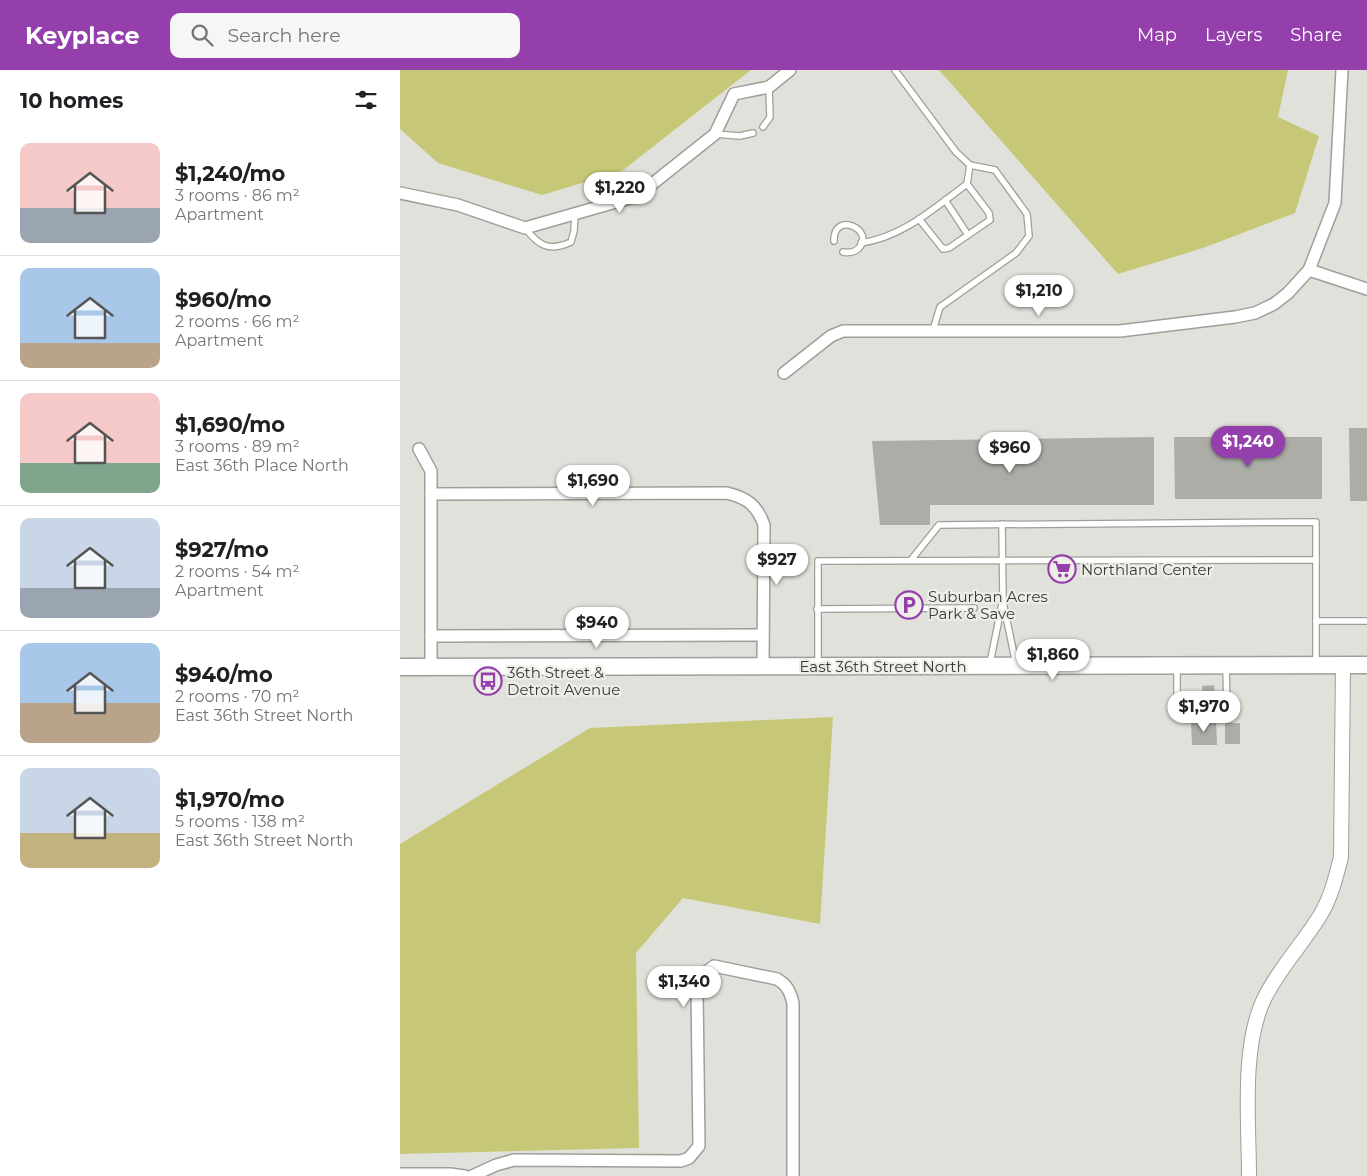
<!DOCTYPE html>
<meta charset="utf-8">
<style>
:root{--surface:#fff;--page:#f6f6f6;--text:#202124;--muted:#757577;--line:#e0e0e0;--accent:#953fac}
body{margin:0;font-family:Montserrat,sans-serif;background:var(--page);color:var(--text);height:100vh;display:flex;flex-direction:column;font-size:19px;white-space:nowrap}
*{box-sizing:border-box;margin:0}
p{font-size:16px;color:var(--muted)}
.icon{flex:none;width:28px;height:28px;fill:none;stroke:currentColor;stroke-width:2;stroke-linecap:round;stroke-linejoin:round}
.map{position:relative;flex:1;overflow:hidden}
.details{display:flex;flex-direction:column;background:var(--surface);width:400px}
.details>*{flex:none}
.price{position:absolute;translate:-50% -42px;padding:0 11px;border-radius:18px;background:#fff;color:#222;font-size:16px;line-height:32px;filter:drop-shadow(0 1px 2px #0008)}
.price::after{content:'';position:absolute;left:50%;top:30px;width:15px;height:11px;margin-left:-8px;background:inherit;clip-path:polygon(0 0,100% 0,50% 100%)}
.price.active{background:var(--accent);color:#fff}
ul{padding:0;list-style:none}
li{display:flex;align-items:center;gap:15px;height:125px;padding:0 20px}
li+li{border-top:1px solid var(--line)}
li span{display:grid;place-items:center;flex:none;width:140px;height:100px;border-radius:10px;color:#555}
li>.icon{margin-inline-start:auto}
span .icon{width:60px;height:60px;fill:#fffc;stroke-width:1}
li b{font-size:21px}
h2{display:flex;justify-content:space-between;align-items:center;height:60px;padding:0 20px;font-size:21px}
header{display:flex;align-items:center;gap:30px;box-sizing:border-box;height:70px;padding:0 25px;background:var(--accent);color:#fff}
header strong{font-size:24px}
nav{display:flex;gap:28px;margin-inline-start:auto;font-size:18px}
.search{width:350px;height:45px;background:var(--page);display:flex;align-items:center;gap:12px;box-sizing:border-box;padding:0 18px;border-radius:10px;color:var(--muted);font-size:19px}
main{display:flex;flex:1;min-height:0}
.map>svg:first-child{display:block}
.green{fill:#c7c877}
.building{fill:#acada7}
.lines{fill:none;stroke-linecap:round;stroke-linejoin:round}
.service-casing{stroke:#9f9f99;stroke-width:8}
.minor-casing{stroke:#9f9f99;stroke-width:14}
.tertiary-casing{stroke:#9f9f99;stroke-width:16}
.secondary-casing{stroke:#9f9f99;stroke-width:19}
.service{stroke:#fff;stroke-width:5.5}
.minor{stroke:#fff;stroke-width:11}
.tertiary{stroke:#fff;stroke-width:14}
.secondary{stroke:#fff;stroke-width:16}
.labels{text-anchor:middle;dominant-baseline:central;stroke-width:4.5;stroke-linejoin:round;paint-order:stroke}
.poi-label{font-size:15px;fill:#3a3a37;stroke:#eeeee8;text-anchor:start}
.street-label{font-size:15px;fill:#3a3a37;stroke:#eeeee8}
</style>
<header>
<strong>Keyplace</strong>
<div class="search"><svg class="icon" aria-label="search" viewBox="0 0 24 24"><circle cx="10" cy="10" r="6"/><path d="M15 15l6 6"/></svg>Search here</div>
<nav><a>Map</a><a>Layers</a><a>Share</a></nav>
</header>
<main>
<section class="details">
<h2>10 homes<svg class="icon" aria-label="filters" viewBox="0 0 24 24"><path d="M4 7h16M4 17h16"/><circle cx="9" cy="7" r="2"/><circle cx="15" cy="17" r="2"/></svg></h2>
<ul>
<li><span style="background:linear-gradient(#f6c9c9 65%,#9aa5b1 0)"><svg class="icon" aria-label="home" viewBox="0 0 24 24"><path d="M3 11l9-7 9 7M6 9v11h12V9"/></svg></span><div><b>$1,240/mo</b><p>3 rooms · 86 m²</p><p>Apartment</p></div></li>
<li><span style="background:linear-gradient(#a9c7e8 75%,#b9a48a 0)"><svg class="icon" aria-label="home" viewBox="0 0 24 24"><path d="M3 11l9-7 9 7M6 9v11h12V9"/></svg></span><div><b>$960/mo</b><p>2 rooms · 66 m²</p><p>Apartment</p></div></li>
<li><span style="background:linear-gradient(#f6c9c9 70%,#7fa58c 0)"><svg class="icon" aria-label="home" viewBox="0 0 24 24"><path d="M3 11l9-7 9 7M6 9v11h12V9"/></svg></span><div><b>$1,690/mo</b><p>3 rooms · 89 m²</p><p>East 36th Place North</p></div></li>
<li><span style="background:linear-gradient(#c9d6e8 70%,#9aa5b1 0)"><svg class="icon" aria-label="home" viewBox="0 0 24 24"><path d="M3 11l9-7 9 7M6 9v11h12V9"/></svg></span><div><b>$927/mo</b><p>2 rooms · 54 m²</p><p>Apartment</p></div></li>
<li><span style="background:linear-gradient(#a9c7e8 60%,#b9a48a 0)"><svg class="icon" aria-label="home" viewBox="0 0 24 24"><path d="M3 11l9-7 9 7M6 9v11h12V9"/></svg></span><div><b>$940/mo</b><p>2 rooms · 70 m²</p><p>East 36th Street North</p></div></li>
<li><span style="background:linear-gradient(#c9d6e8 65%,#c2b280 0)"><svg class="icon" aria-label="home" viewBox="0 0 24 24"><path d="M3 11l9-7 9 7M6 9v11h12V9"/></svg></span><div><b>$1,970/mo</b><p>5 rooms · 138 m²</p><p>East 36th Street North</p></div></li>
</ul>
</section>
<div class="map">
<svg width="967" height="1106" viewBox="0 0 967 1106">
<rect width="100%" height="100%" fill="#e1e1db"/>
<!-- green -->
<g class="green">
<path d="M0 0H351L222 101 142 125 38 93 0 59Z"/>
<path d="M539 0H888L878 47 919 66 895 143 803 178 718 204Z"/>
<path d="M433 647 420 854 283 828 236 883 239 1078 0 1084V774L190 658Z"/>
</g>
<!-- building -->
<g class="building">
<path d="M949 358H967V431H950Z"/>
<path d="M754 367V435H530V455H480L472 371Z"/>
<path d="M774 367H922V429H775Z"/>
<path d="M814 615 815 628H803L802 616Z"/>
<path d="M816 651 817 675H792L791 652Z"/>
<rect x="825" y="653" width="15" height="21"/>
</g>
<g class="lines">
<!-- service casing -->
<g class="service-casing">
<g id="service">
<path d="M495 0 556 82 570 95 595 100 627 144 629 166 616 183 540 237 533 260"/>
<path d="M363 57 370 47 369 17"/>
<path d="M315 64 340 66 353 63"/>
<path d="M545 130 568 165"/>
<path d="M519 149 543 179 549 178 590 150 589 143 567 114"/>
<path d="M125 158C139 176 149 182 171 172L174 161 175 144"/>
<path d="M434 171C433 140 477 160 458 179 453 183 448 183 443 182"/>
<path d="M461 173C503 167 534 138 567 114L570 95"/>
<path d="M602 454 603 532 616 594"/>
<path d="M511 490 539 455 916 452V593"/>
<path d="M417 539 574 538"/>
<path d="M916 551H967"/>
<path d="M590 593 602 534"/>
<path d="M418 595V491L916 490"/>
<path d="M777 597V637L827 636 826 597"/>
</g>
</g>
<!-- minor casing -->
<g class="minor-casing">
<g id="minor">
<path d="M0 123 58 135 125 158 237 126 315 64 334 24 369 17 390 0"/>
<path d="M909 200 967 219"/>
<path d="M384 303 431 266 443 261H720L835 247 855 243 874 234 888 223 909 200 935 133 942 0"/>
<path d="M19 379 31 401V597"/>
<path d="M31 424 327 423C347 428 357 435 364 455L363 595"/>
<path d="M31 566 363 565"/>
<path d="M0 1104H50L65 1106"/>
<path d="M72 1106 96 1095 114 1090 281 1091 289 1088 299 1076 297 918 298 908 314 896 377 909C387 915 390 921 393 933V1106"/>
</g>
</g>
<!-- tertiary casing -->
<g class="tertiary-casing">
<path id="tertiary" d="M849 1106C849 1053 841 977 864 929 879 898 903 874 921 844 931 827 936 807 941 787L943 595"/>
</g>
<!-- secondary casing -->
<g class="secondary-casing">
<path id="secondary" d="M0 597 967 595"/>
</g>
<!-- service -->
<use href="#service" class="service"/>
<!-- minor -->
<use href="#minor" class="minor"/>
<!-- tertiary -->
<use href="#tertiary" class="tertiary"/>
<!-- secondary -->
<use href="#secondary" class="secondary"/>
</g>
<!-- icons -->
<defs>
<g id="supermarket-ring" transform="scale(1.4375)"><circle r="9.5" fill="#eeeee8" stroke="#953fac" stroke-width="1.5"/><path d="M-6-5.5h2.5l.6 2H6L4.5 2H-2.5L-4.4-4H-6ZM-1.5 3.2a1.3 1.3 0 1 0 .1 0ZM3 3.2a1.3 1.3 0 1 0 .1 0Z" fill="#953fac"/></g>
<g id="parking-ring" transform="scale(1.4375)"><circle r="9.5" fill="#eeeee8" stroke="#953fac" stroke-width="1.5"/><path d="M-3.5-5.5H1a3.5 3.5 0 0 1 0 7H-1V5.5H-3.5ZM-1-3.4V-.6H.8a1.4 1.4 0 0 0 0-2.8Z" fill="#953fac"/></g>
<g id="bus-ring" transform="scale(1.4375)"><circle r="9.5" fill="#eeeee8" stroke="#953fac" stroke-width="1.5"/><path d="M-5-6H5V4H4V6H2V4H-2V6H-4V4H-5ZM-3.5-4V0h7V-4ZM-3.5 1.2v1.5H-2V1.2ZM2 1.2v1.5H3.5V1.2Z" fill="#953fac"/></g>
</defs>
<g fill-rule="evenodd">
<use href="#supermarket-ring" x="662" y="499"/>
<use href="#parking-ring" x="509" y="535"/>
<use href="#bus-ring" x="88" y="611"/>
</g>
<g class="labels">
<!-- poi labels -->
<g class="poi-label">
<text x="681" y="499">Northland Center</text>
<text x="528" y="526">Suburban Acres<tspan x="528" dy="17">Park &amp; Save</tspan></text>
<text x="107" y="602">36th Street &amp;<tspan x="107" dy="17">Detroit Avenue</tspan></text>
</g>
<!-- street labels -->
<g class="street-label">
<text x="483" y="596">East 36th Street North</text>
</g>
</g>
</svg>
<b class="price" style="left:220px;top:144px">$1,220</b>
<b class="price" style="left:639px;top:247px">$1,210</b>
<b class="price active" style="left:848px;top:398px">$1,240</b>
<b class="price" style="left:610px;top:404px">$960</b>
<b class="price" style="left:193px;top:437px">$1,690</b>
<b class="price" style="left:377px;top:516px">$927</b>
<b class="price" style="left:197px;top:579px">$940</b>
<b class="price" style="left:653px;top:611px">$1,860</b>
<b class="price" style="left:804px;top:663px">$1,970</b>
<b class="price" style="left:284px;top:938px">$1,340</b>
</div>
</main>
